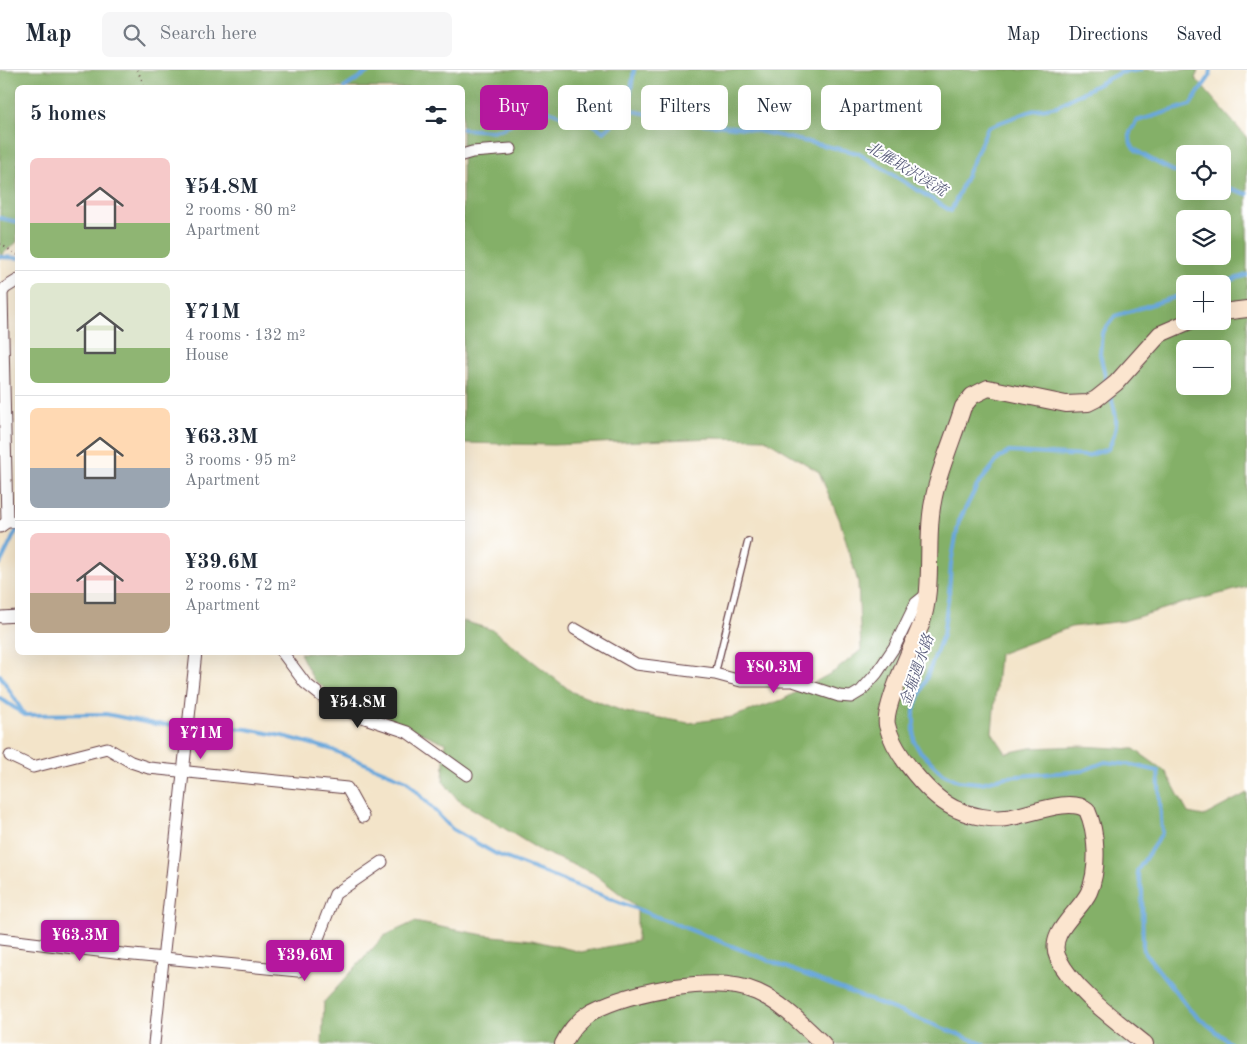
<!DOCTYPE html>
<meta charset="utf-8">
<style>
:root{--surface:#fff;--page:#f6f6f7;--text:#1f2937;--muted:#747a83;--line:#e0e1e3;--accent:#b5179e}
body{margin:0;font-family:"Old Standard TT","Noto Serif JP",serif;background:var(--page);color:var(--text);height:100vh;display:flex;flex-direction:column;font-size:19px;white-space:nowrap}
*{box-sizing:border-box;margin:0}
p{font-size:16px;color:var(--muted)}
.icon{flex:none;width:28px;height:28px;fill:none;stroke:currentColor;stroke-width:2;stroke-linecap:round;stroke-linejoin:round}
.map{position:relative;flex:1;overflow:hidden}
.drawer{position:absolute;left:15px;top:15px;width:450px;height:570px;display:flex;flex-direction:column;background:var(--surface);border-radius:8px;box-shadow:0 5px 20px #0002}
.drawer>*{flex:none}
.guide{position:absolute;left:480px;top:15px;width:475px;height:45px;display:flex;gap:10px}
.tools{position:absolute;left:1176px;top:75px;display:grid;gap:10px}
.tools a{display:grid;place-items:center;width:55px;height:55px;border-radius:8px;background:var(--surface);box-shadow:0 5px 20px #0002;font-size:25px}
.price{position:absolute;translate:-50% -42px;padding:0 11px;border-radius:5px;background:var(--accent);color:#fff;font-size:16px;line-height:32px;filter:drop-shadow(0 1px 2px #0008)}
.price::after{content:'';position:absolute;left:50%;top:30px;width:15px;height:11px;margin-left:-8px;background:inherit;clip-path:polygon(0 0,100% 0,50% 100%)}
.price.on{background:#222;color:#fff}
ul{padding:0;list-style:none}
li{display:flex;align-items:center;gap:15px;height:125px;padding:0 15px}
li+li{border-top:1px solid var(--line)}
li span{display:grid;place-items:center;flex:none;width:140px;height:100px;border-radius:8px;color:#555}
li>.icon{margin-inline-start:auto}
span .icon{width:60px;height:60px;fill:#fffc;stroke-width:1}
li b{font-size:21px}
h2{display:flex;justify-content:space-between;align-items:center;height:60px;padding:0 15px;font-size:21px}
.chip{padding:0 18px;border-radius:8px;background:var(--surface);box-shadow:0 5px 20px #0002;font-size:18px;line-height:45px}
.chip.on{background:var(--accent);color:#fff}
header{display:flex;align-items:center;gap:30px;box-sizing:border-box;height:70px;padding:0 25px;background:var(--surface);border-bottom:1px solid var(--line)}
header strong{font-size:24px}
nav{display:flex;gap:28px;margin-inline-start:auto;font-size:18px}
.search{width:350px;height:45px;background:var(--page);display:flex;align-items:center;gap:12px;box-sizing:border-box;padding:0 18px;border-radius:8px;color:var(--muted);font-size:19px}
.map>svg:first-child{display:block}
.forest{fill:#84b067;stroke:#676849;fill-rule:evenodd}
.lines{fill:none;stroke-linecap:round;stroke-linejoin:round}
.stream{stroke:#69a7db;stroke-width:4}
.lane-casing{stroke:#633d43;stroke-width:8}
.street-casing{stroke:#633d43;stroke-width:13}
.secondary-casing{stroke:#633d43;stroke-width:18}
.path{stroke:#633d43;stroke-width:2;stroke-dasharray:1 4;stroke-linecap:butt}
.lane{stroke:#fff;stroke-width:5.5}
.street{stroke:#fff;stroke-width:11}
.secondary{stroke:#fbe5cf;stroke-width:16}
.labels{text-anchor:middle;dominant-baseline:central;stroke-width:4;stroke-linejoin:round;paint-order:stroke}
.water-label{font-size:15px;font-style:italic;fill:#585c7a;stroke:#fff}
</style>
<header>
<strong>Map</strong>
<div class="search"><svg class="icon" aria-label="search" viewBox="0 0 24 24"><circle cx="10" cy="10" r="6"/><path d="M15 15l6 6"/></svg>Search here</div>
<nav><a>Map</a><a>Directions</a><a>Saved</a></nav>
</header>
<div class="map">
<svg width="1247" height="974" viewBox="0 0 1247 974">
<rect width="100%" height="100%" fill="#fff"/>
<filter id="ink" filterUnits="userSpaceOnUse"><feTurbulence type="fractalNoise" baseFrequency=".02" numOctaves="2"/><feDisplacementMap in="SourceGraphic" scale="10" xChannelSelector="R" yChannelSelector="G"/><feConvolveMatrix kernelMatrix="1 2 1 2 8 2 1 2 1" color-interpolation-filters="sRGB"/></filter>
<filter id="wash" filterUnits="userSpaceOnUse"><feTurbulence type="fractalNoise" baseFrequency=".0096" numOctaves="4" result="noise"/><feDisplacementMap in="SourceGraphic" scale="20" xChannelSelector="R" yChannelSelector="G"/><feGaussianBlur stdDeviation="1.12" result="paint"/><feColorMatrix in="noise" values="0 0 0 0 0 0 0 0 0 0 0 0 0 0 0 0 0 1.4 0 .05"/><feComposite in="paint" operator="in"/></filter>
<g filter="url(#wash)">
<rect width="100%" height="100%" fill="#f3e4c9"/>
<!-- forest -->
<path class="forest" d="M0 0H1199L1195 8 1247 68V517L1180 534 1124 551 1071 557 999 584 992 662 1006 683 1030 678 1081 676 1134 679 1166 702 1188 743 1204 746 1247 723V974H322L324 932 384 866 414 852 484 865 532 870 581 882 637 871V837L593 803 541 781 458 730 443 711 445 673 330 623 313 609 300 583 462 582 463 551 493 560 572 622 625 642 689 653 732 647 782 630 835 601 861 580 858 512 840 451 819 402 765 369 712 368 553 375 463 373 462 18H18L17 172 0 186ZM1185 84H1222V121H1185ZM1185 149H1222V186H1185ZM1185 214H1222V251H1185ZM1185 279H1222V316H1185Z"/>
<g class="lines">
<!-- stream -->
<g class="stream">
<path d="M344 18 371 0"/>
<path d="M628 40 693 53 744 58 858 83 951 141 988 57 1031 41 1057 36 1119 3 1140 0"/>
<path d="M462 59 492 61 503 59 532 39 547 40 565 47 580 45 604 62 628 40 634 0"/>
<path d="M1185 106C1175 102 1134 83 1131 74 1130 71 1130 66 1130 62L1137 51 1190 35 1210 6 1211 0"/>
<path d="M1222 116 1247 124"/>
<path d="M0 148 18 152"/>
<path d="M0 187 18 188"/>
<path d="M1219 214 1247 205"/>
<path d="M1107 314 1100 284 1102 263 1115 246 1185 224"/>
<path d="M1110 323C1117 346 1120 356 1108 379L1087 386 1009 382 1000 387 977 416 959 451 951 493 949 523 943 565 914 640V671L919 680 942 703 958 711 981 713 1006 707 1082 701 1105 692 1132 695 1158 701 1162 763 1137 801 1142 820 1143 878 1145 883 1190 940 1231 974"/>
<path d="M0 494 18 457"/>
<path d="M0 605 24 644"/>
<path d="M0 628 25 645 106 644 154 654 247 659 287 667 330 679 407 711 452 759 496 784 983 974"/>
</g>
</g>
</g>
<g filter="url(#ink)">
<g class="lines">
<!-- lane casing -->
<g class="lane-casing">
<path id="lane" d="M715 604 748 471"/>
</g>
<!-- street casing -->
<g class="street-casing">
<g id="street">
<path d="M462 85 472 82 511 79"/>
<path d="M7 452 2 223 5 218 18 210"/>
<path d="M0 457 7 452H18"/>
<path d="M1 547 18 546"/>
<path d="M575 559 636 594 715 604 741 611H793L839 626 851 627 861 621 877 603 895 576 916 533 926 525"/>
<path d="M282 582 305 613 330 633 359 646 407 662 467 705"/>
<path d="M10 686 33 697 107 678 131 692 149 698 347 718 363 747"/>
<path d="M0 869 123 884 298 901 304 898 309 892 335 824 382 792"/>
<path d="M154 974 196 582"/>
</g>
</g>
<!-- secondary casing -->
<g class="secondary-casing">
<g id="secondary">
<path d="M1222 242 1247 239"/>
<path d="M563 974C570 960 579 949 593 941 630 921 718 904 757 922 782 933 803 955 823 974"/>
<path d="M1145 974C1117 951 1074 921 1058 888 1046 863 1080 842 1089 822 1099 799 1097 762 1087 740 1070 726 1027 746 1006 748 993 750 971 746 958 740 931 729 894 684 887 655 883 637 913 575 921 555 933 521 927 481 931 445 935 407 952 373 963 337L972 326 988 318 1066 334 1088 333 1096 329 1116 313 1160 264 1190 251"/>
</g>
</g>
<!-- path -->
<g class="path">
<path d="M137 0 146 18"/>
<path d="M0 174 18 185"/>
</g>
<!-- lane -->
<use href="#lane" class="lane"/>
<!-- street -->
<use href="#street" class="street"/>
<!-- secondary -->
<use href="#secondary" class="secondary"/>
</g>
</g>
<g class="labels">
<!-- water labels -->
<g class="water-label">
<text transform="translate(906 100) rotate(31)">北雁取沢渓流</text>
<text transform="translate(918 601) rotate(-71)">金堀週水路</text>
</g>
</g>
</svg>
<div class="tools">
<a><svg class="icon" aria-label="locate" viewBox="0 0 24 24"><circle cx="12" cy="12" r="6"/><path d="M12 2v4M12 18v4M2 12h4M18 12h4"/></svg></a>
<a><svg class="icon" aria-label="layers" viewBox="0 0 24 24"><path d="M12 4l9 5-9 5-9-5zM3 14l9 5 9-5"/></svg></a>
<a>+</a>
<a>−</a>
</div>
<b class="price" style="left:774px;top:624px">¥80.3M</b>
<b class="price on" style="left:358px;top:659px">¥54.8M</b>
<b class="price" style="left:201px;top:690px">¥71M</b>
<b class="price" style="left:80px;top:892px">¥63.3M</b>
<b class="price" style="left:305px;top:912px">¥39.6M</b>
<div class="guide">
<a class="chip on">Buy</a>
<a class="chip">Rent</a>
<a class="chip">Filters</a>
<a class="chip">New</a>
<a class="chip">Apartment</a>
</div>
<section class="drawer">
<h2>5 homes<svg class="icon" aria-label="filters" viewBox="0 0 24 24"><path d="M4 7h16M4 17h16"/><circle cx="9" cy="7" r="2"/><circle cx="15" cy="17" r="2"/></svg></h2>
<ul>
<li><span style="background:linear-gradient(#f6c9c9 65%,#8fb573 0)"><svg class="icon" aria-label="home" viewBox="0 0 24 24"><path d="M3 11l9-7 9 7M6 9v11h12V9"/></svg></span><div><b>¥54.8M</b><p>2 rooms · 80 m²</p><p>Apartment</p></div></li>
<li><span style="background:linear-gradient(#dfe7d0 65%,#8fb573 0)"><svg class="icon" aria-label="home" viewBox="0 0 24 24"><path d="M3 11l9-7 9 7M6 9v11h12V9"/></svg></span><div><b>¥71M</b><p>4 rooms · 132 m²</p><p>House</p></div></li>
<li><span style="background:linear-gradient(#ffd9b3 60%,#9aa5b1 0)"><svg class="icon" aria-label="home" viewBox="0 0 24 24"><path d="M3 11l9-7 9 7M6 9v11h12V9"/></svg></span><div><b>¥63.3M</b><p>3 rooms · 95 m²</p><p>Apartment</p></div></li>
<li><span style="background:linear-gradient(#f6c9c9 60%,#b9a48a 0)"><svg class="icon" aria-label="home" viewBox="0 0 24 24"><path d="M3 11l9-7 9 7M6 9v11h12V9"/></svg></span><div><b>¥39.6M</b><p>2 rooms · 72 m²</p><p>Apartment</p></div></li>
</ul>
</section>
</div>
